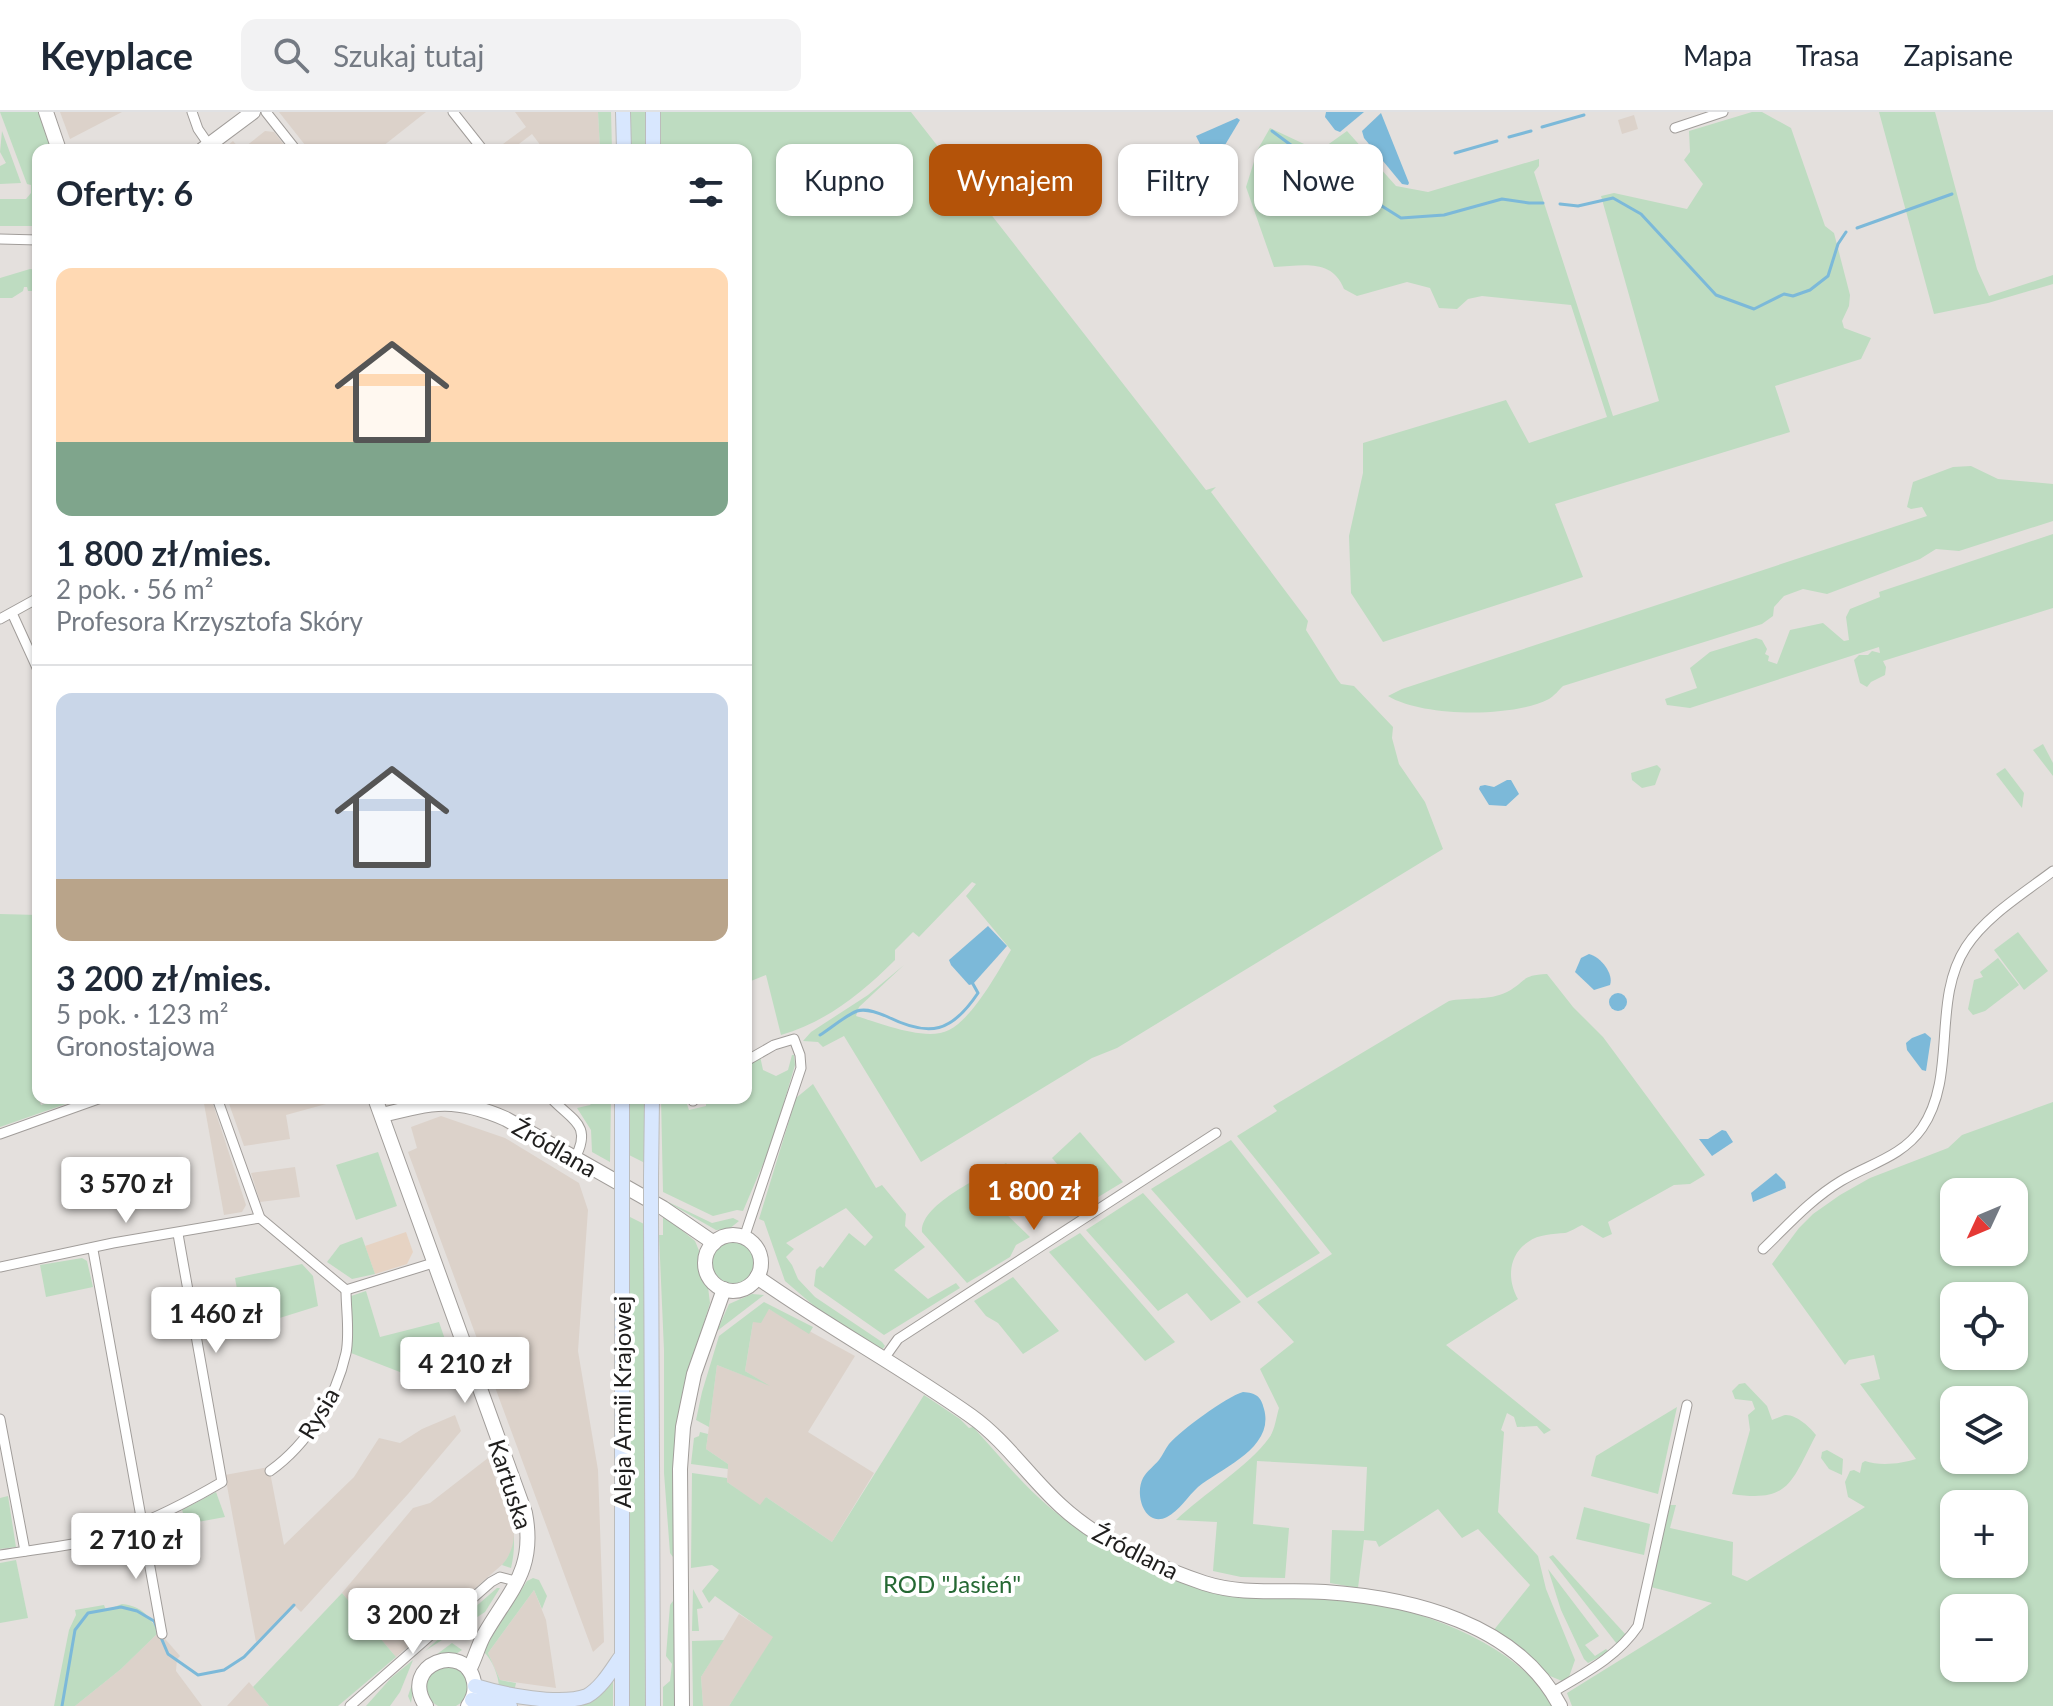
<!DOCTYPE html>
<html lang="pl">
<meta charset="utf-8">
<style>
:root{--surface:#fff;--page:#f2f2f3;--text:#1f2937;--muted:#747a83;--line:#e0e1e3;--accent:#b45309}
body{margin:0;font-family:Lato,sans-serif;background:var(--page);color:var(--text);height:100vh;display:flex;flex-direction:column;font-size:30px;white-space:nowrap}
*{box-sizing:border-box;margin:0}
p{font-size:26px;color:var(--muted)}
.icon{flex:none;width:44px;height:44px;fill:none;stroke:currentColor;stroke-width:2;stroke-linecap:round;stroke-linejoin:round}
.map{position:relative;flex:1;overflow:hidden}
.panel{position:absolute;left:32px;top:32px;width:720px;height:960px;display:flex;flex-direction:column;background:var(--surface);border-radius:16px;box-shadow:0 2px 6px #0004}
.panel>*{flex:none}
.banner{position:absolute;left:776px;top:32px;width:760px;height:72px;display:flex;gap:16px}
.needle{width:52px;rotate:226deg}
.tools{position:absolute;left:1940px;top:1066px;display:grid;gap:16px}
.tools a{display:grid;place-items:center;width:88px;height:88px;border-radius:16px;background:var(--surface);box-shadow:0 2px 6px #0004;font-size:40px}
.price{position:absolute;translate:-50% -68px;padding:0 18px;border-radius:8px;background:#fff;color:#222;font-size:26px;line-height:52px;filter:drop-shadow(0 2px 4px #0008)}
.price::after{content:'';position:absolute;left:50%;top:48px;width:24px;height:18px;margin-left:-12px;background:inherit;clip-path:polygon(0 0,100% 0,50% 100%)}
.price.selected{background:var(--accent);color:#fff}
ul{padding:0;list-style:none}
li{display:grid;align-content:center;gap:16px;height:424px;padding:0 24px}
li+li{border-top:2px solid var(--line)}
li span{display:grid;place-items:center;height:248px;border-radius:16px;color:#555}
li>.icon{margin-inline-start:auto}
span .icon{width:144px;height:144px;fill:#fffc;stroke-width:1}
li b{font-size:34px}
h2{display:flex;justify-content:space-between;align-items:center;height:96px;padding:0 24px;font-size:34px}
.pill{padding:0 28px;border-radius:16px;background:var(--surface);box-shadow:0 2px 6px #0004;font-size:28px;line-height:72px}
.pill.selected{background:var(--accent);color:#fff}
header{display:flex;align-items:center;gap:48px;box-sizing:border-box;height:112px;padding:0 40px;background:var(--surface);border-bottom:2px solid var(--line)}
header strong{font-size:38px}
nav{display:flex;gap:44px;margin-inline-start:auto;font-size:28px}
.search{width:560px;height:72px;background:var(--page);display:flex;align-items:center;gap:20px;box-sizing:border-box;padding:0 28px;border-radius:16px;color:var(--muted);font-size:30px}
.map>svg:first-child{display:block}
.built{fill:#dcd2ca}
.education{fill:#e6d3c3}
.green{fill:#bedcc1;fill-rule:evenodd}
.water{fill:#7cb9d9}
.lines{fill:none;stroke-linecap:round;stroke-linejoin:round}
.stream{stroke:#7cb9d9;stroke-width:3}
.street-casing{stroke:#a19d9a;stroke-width:11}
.secondary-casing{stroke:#a19d9a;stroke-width:16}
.primary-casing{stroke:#bcbcbb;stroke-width:16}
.street{stroke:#fff;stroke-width:9}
.secondary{stroke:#fff;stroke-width:14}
.primary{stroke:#d8e7fe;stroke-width:14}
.primary-bridge-casing{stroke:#bcbcbb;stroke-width:16;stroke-linecap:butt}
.primary-bridge{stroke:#d8e7fe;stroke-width:14}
.labels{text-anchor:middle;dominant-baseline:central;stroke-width:8;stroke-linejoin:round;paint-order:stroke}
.street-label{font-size:24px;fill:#1f1e1d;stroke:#fff}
.park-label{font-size:24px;fill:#256833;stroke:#fff}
</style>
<header>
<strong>Keyplace</strong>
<div class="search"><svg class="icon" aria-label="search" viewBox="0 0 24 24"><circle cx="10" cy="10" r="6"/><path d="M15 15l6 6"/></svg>Szukaj tutaj</div>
<nav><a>Mapa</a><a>Trasa</a><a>Zapisane</a></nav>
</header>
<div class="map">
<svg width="2053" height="1594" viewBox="0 0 2053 1594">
<rect width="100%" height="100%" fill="#e4e0dd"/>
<!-- built -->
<g class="built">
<path d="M60 0H122L70 27Z"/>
<path d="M279 0H426L378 38H309Z"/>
<path d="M515 0H598L600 38H544L532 22 511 38H495L526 15Z"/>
<path d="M1634 3 1638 17 1622 22 1618 8Z"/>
<path d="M265 19 274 20 288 38H222L233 29 241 38Z"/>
<path d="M203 986H211L246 1093 242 1100 224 1103Z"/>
<path d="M227 986H348L286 1003 290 1027 244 1034Z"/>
<path d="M441 1004 505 1026 579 1071 588 1098 578 1239 598 1358 604 1530 593 1540 408 1040 417 1036 411 1015Z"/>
<path d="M295 1055 300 1085 260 1090 251 1061Z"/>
<path d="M769 1197 855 1244 808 1320 874 1361 832 1430 766 1385 760 1394 727 1370 728 1352 706 1337 717 1253 764 1271 745 1259 753 1210Z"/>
<path d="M455 1303 461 1319 408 1382 301 1500 295 1494 256 1530 225 1363 269 1355 284 1433 354 1365 379 1326 400 1331 422 1317Z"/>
<path d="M488 1346 514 1417V1435L504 1451 396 1545 342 1481 413 1396 430 1391Z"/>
<path d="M534 1478 546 1508 556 1576 500 1568 488 1541Z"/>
<path d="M739 1502 774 1525 729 1594H703L701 1565Z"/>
<path d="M159 1520 180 1544 177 1547 176 1559 202 1594H75L121 1557Z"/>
<path d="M249 1570 269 1594H227Z"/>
</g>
<!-- education -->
<path class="education" d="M406 1120 413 1140 407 1152 375 1162 365 1134Z"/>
<!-- green -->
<g class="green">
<path d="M0 0H40L53 38H38V114H0V87H26L31 81V73L27 72Z"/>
<path d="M598 0H611L612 38H600Z"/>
<path d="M630 0H645L647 38H630Z"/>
<path d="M661 0H911L1206 378 1216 375 1211 380 1308 509 1306 518 1337 567 1341 572 1354 574 1393 615 1392 626 1399 652 1425 690 1443 737 1117 936 1092 946 921 1050 844 924 823 935 818 930 803 929 811 920 868 883 904 853 859 895 856 904C880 911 926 930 949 918 973 906 997 861 1011 838L966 784 976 772 972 770 919 825 913 820 895 838V848C862 881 826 910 781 923L766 863 746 871V38H661Z"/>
<path d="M1752 0H1762L1791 16 1825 114 1834 121 1850 183 1849 194 1842 209 1844 216 1871 226 1861 247 1775 274 1790 320 1555 392 1583 465 1383 530 1351 481 1349 424 1363 361V331L1506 288 1529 331 1607 305 1571 193 1482 184 1468 187 1457 197 1439 196 1430 176 1407 170 1357 184 1344 177C1332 146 1302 154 1274 155L1246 75 1258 37 1270 16 1319 39 1347 19 1396 74 1428 80 1539 47V54L1534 60 1613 304 1659 289 1601 84 1614 81 1687 97 1703 72 1684 48 1690 40 1689 19Z"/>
<path d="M1879 0H1935L1977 157 1989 184 2053 163V172L1988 191 1934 202Z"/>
<path d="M2 19 21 71 0 72V54L6 51 0 40Z"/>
<path d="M30 157 38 158V179H28L27 175H24L23 179 12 186H0V166Z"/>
<path d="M1971 354 1998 367 2053 372V409L1959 439 1936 437 1920 447 1827 482 1803 477 1784 484 1774 495 1773 504 1762 512 1563 574C1559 578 1554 584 1549 587 1513 606 1422 605 1388 584L1402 577 1927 404 1922 395 1911 397 1907 395 1913 370 1953 355Z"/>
<path d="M2053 422V496L1883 549 1886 555 1885 563 1871 570 1867 575 1860 571 1854 548 1859 543H1868L1872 539 1880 541 1879 535 1690 596 1667 593 1665 587 1697 576 1690 556 1710 540 1756 526 1762 528 1767 537 1765 542 1769 544 1768 549 1777 552 1790 518 1823 511 1844 529 1849 528 1846 505 1850 497 1880 485 1879 480Z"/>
<path d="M2043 632 2053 651V664L2033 638Z"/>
<path d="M1657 653 1661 657 1655 673 1642 676 1632 668 1631 661Z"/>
<path d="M2005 656 2024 681 2022 696 1996 662Z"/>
<path d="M0 802 38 803V967L33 969 41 993 62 986 80 987 0 1015Z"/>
<path d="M2018 820 2048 859 2024 878 1994 838Z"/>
<path d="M1998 846 2019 873 1985 899 1973 903 1968 897 1974 868 1983 865 1980 860Z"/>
<path d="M1547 862 1573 895 1603 925 1705 1063 1690 1072 1674 1073 1608 1110 1612 1122 1603 1126 1582 1113C1577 1115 1570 1120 1565 1121 1553 1122 1539 1122 1528 1130 1508 1143 1507 1168 1518 1187L1446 1233 1551 1318 1544 1322 1537 1314 1517 1315 1514 1305 1507 1301 1501 1318 1504 1320 1498 1400 1538 1444 1546 1477 1575 1548 1569 1565 1562 1569 1550 1564 1514 1530 1493 1519 1530 1473 1478 1417 1462 1426 1438 1397 1379 1435 1376 1429 1364 1428 1358 1476 1330 1471 1332 1418 1364 1419 1367 1355 1257 1349 1253 1412 1289 1416 1285 1466 1241 1465 1213 1459 1217 1410 1176 1408C1202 1383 1250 1353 1269 1326 1275 1318 1276 1306 1279 1296L1260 1257 1294 1230 1257 1190 1332 1142 1237 1024 1277 999 1273 994 1449 889C1467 885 1489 889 1507 880 1527 869 1521 863 1547 862Z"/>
<path d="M792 943H794L795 953 772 1031 743 1099 737 1098 713 1104 663 1080 661 986H685L689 998 706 994V986H746V953L760 944 763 958 776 964 788 958Z"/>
<path d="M813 972 876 1076 882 1073 906 1102 905 1114 925 1135 894 1158 928 1187 956 1171 960 1176 884 1223 814 1174 816 1158 820 1154 823 1156 849 1121 865 1134 873 1125 846 1096 786 1131 794 1137 786 1145 792 1153 798 1167 815 1185 882 1230 885 1234 881 1239 820 1199 785 1169 764 1109 759 1107 796 986Z"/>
<path d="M596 986H611L610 1050 592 1040 591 1018 577 996 590 993Z"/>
<path d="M629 986H645V1051L629 1043Z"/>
<path d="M2053 990V1594H1572L1567 1581 1712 1491 1651 1475 1670 1393H1676L1670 1416 1733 1430 1732 1463 1747 1469 1865 1395 1848 1385 1845 1370 1850 1359 1854 1358 1860 1361 1862 1351 1865 1349C1879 1354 1901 1352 1916 1347L1860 1272 1880 1267 1874 1243 1849 1248 1845 1253 1772 1152 1799 1116 1813 1102 1840 1083 1870 1066 1948 1036 1962 1023ZM1954 1080H2014V1140H1954ZM1954 1184H2014V1244H1954ZM1954 1288H2014V1348H1954ZM1954 1392H2014V1452H1954ZM1954 1496H2014V1556H1954Z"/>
<path d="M1080 1020 1123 1070 1090 1090 1052 1046Z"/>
<path d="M1231 1028 1320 1141 1247 1186 1151 1077Z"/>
<path d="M378 1040 397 1094 356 1108 336 1053Z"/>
<path d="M1006 1051 1030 1078 1002 1098 1030 1125 1016 1133 1010 1145 967 1171 922 1120C920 1092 984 1064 1006 1051Z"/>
<path d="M1143 1081 1241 1190 1211 1209 1187 1181 1158 1199 1086 1118Z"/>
<path d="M662 1087 712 1111 733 1106 739 1109 729 1117 716 1118Z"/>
<path d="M663 1103 695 1129 700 1141 699 1156 708 1175 710 1191 687 1267 676 1594H663V1575L670 1569 672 1552 666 1544 670 1493 673 1489V1445L670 1441 664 1361V1238L659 1123H663Z"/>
<path d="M628 1104 644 1112 645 1594H629Z"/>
<path d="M1080 1121 1175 1230 1145 1249 1049 1140Z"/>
<path d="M362 1125 375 1162 352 1167 327 1150 340 1133Z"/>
<circle cx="733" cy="1151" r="23"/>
<path d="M82 1146 87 1149 93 1175 46 1185 40 1153Z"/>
<path d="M302 1152 313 1164 318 1194 244 1217 235 1166Z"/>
<path d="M1013 1165 1059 1219 1023 1242 998 1211 986 1204 974 1189Z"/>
<path d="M366 1179 380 1225 439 1210 450 1242 405 1262 351 1241V1184Z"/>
<path d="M752 1182 764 1183 717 1219 729 1192Z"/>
<path d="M764 1190 813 1215 809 1222 769 1197 761 1211 753 1210 745 1259 770 1274 717 1253 709 1315 696 1308 702 1280 719 1224Z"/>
<path d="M1745 1271 1767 1294 1772 1308C1776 1307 1781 1304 1785 1303 1796 1302 1811 1316 1816 1323 1791 1370 1790 1391 1732 1382L1750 1318 1748 1303 1755 1297 1752 1289 1735 1287 1732 1279 1739 1272Z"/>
<path d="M924 1283 960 1307 969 1316 973 1315C997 1341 1021 1371 1048 1394 1087 1428 1134 1447 1182 1465 1197 1470 1212 1478 1227 1482 1261 1490 1297 1485 1331 1486 1400 1489 1519 1528 1552 1594H729L773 1525 715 1484 709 1491 702 1479 719 1458 712 1453 691 1456 692 1361 727 1366V1370L760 1393 766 1385 832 1430Z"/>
<path d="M1677 1295 1658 1382 1591 1364 1596 1344Z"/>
<path d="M700 1320 708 1322 706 1337 728 1352V1357L691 1352 694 1326 699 1324Z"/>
<path d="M1827 1338 1843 1347 1842 1363 1829 1357 1821 1346 1822 1340Z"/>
<path d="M502 1376C512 1405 518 1427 511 1456L502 1453C524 1426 510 1407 500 1378Z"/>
<path d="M216 1380 225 1405 187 1412 182 1398Z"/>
<path d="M8 1384 16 1435 0 1437V1386Z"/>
<path d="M1584 1395 1650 1412 1644 1443 1576 1427Z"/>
<path d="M1553 1443 1626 1523 1617 1532 1549 1445Z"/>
<path d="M16 1448 28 1506 0 1511V1451Z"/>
<path d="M1548 1457 1599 1524 1585 1533 1595 1544 1606 1537 1609 1540 1588 1551 1584 1547 1561 1498Z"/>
<path d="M533 1466 539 1468 547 1484 542 1497 534 1478 488 1541 500 1568 516 1571 514 1580 499 1576C499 1564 492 1547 483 1539L527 1469Z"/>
<path d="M497 1476H500L485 1500 425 1539Z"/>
<path d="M693 1477 703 1496 697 1497 699 1519H692Z"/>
<path d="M342 1481 396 1545 338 1594H269L253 1575Z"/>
<path d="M122 1492C144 1495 147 1503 159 1520L121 1557 75 1594H54L69 1518 76 1503 75 1498 104 1493 106 1498Z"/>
<path d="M724 1528 701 1565 703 1594H693L692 1529Z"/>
<path d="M452 1531 462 1538 415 1568 411 1591 408 1584 417 1557Z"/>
<path d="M413 1548 400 1580 390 1594H366L391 1566Z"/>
<circle cx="447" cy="1575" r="21"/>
<path d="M613 1567V1594H580L600 1584Z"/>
</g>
<!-- water -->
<g class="water">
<path d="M1326 0H1364L1340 20 1335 18 1325 5Z"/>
<path d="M1381 1 1409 71 1408 73 1402 72 1364 26 1362 19Z"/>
<path d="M1237 6 1240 8 1225 33 1209 37 1200 32 1196 24Z"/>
<path d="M1507 668H1511L1519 682 1506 694 1489 693 1479 677 1480 674 1485 673 1494 675Z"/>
<path d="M988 814 1007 834 973 872 969 873 951 853 949 848Z"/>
<path d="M1589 842C1601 845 1614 862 1610 873L1594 878 1575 860 1581 846Z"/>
<circle cx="1618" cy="890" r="9"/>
<path d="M1925 921 1931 926 1926 959 1922 958 1907 938 1906 931 1912 926Z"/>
<path d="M1722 1018 1726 1019 1733 1030 1712 1044 1699 1027H1708Z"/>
<path d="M1776 1061 1785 1070 1786 1076 1753 1090 1751 1081Z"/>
<path d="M1243 1280C1256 1281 1261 1284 1264 1297 1275 1336 1221 1356 1198 1375 1189 1383 1178 1400 1167 1405 1145 1416 1134 1383 1143 1366 1147 1359 1154 1354 1159 1348 1163 1343 1165 1337 1169 1332 1181 1318 1226 1285 1243 1280Z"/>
</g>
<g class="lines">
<!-- stream -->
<g class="stream">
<path d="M1542 15 1584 3"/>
<path d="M1272 19 1326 59 1401 106 1444 103 1502 87 1529 91H1543"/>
<path d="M1509 25 1531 19"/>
<path d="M1455 41 1497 29"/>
<path d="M1560 92 1578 94 1613 86 1641 102 1716 183 1754 197 1784 182 1793 184 1810 178 1828 164 1838 132 1846 120"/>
<path d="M1857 116 1952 82"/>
<path d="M820 923C831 916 845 904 857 899 867 896 879 901 888 905 930 926 952 920 978 881L973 872"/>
<path d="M62 1594 75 1518 88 1501 121 1495 137 1499 154 1509 168 1542 198 1563 224 1558 244 1545 294 1493"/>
</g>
<!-- street casing -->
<g class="street-casing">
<g id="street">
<path d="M192 0 198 17 209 33"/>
<path d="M266 0 296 38"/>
<path d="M453 0 483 38"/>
<path d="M1675 16 1723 0"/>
<path d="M0 127 38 128"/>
<path d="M12 501 38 558"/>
<path d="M0 507 38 486"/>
<path d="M217 986 260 1106 346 1178"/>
<path d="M551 986C571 1008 593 1012 575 1046"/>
<path d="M693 989 696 986"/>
<path d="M0 1022 101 986"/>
<path d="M744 1126 801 956 800 943 794 927 774 933 746 949"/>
<path d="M1763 1137C1788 1113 1811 1087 1841 1069 1869 1052 1902 1045 1922 1016 1958 963 1931 889 1966 835 1986 804 2024 781 2053 759"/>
<path d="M93 1138 162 1522"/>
<path d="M0 1155 113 1131 260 1106"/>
<path d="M346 1178 433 1151"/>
<path d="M883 1248 898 1227 1216 1021"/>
<path d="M0 1307 25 1439"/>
<path d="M270 1359C308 1332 336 1286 346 1241 350 1221 346 1198 346 1178"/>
<path d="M0 1443C36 1437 75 1434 110 1423 149 1410 186 1391 222 1370L178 1122"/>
<path d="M1553 1580C1585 1561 1617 1545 1638 1514L1687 1293"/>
<path d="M350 1594 491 1470 500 1465 519 1470"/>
</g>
</g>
<!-- secondary casing -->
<g class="secondary-casing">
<g id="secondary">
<path d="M46 0 59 38"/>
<path d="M202 38 253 0"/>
<path d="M375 986 525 1401C536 1458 510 1478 484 1523 478 1534 475 1547 469 1558"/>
<path d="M382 1003C434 990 455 985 506 1007L663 1096 714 1131"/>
<circle cx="733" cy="1151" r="28"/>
<path d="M757 1165C826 1214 902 1255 971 1304 1006 1329 1029 1365 1061 1394 1100 1430 1154 1454 1204 1471 1244 1484 1285 1477 1325 1480 1411 1486 1517 1511 1560 1594"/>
<path d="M426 1594C398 1552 466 1528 474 1570 476 1579 473 1587 468 1594"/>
<path d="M682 1594 680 1357 683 1315 694 1262 724 1177"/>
</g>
</g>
<!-- primary casing -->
<g class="primary-casing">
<g id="primary">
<path d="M623 0 624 38"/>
<path d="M653 0V38"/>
<path d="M622 986V1042"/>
<path d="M651 1065 652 986"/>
<path d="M651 1107 653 1594"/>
<path d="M475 1574C504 1583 560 1594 587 1584 601 1576 611 1559 620 1546"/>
<path d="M472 1588 510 1594"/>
<path d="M622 1594V1095"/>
</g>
</g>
<!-- street -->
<use href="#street" class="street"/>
<!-- secondary -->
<use href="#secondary" class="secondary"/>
<!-- primary -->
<use href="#primary" class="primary"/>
<!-- primary-bridge casing -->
<g class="primary-bridge-casing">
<g id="primary-bridge">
<path d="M622 1095V1042"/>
<path d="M651 1107V1065"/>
</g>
</g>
<!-- primary-bridge -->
<use href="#primary-bridge" class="primary-bridge"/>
</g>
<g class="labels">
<!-- street labels -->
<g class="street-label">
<text transform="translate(555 1035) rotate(30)">Źródlana</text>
<text transform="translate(621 1290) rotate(-90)">Aleja Armii Krajowej</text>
<text transform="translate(318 1301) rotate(-59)">Rysia</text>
<text transform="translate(511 1372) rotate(72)">Kartuska</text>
<text transform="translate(1136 1439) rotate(27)">Źródlana</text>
</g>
<!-- park labels -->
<g class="park-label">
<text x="952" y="1471">ROD "Jasień"</text>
</g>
</g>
</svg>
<div class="tools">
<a><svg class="needle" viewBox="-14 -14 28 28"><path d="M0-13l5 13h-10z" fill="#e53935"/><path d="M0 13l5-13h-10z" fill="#747a83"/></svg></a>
<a><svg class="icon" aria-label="locate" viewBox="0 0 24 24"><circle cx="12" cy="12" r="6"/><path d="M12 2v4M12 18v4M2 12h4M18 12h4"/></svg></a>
<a><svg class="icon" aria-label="layers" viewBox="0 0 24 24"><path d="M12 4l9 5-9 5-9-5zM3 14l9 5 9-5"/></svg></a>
<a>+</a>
<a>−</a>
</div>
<b class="price" style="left:126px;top:1113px">3 570 zł</b>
<b class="price selected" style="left:1034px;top:1120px">1 800 zł</b>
<b class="price" style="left:216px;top:1243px">1 460 zł</b>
<b class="price" style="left:465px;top:1293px">4 210 zł</b>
<b class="price" style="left:136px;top:1469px">2 710 zł</b>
<b class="price" style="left:413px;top:1544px">3 200 zł</b>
<div class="banner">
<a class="pill">Kupno</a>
<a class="pill selected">Wynajem</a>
<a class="pill">Filtry</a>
<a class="pill">Nowe</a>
</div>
<section class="panel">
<h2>Oferty: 6<svg class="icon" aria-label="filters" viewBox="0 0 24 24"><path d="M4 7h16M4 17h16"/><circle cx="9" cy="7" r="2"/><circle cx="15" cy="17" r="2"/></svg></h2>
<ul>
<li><span style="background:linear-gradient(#ffd9b3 70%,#7fa58c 0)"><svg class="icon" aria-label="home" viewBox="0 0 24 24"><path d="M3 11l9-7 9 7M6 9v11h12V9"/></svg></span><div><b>1 800 zł/mies.</b><p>2 pok. · 56 m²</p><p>Profesora Krzysztofa Skóry</p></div></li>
<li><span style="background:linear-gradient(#c9d6e8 75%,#b9a48a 0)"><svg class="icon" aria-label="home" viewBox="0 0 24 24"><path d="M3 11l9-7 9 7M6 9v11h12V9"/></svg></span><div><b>3 200 zł/mies.</b><p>5 pok. · 123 m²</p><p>Gronostajowa</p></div></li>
</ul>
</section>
</div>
